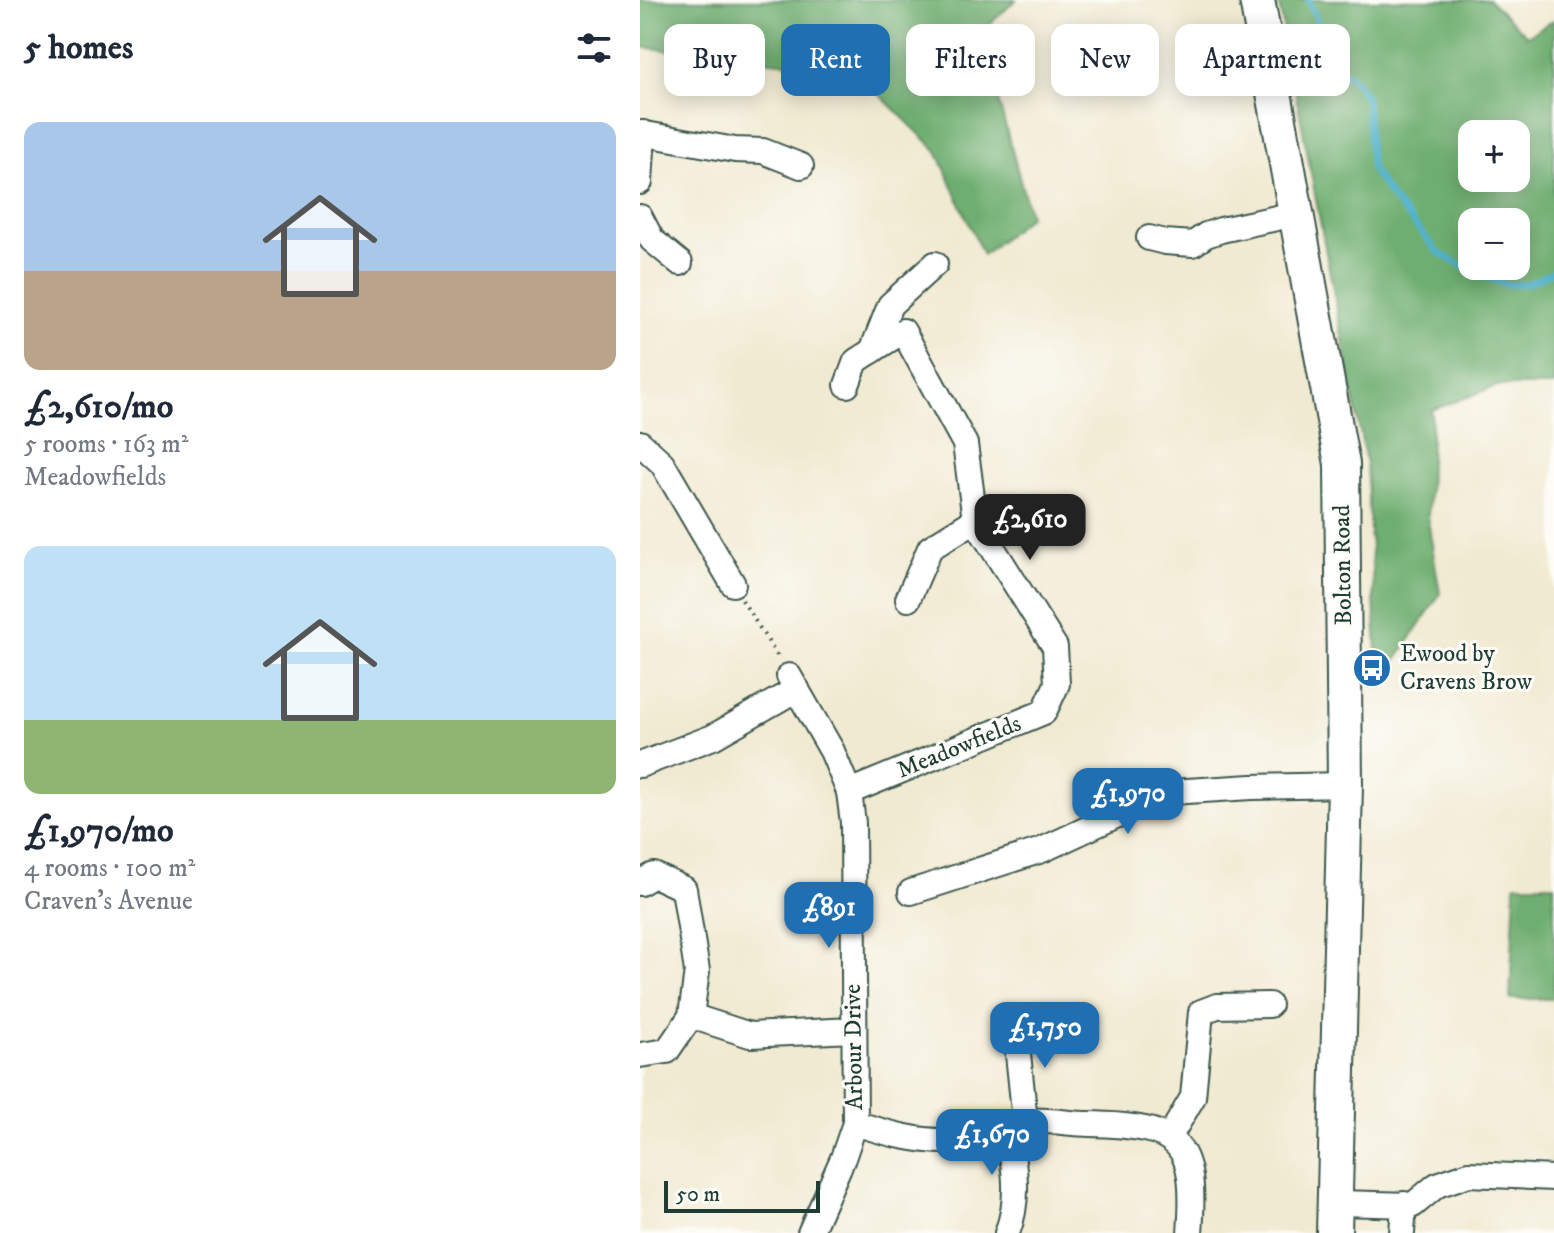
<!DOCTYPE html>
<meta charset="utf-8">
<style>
:root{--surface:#fff;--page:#f6f6f7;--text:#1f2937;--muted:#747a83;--accent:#1f6fb2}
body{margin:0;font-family:"IM FELL DW Pica",serif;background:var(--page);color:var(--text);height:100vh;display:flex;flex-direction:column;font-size:30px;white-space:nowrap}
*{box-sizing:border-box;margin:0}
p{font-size:26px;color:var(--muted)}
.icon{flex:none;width:44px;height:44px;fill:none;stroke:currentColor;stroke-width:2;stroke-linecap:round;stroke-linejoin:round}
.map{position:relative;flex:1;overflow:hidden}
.panel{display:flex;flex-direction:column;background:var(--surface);width:640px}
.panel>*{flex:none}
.hud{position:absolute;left:24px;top:24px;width:760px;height:72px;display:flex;gap:16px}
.fabs{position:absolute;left:818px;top:120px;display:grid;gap:16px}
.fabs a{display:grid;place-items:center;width:72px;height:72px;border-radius:16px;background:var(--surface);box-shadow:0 4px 20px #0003;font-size:40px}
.scale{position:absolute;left:24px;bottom:20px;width:156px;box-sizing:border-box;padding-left:8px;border:4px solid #1f3d34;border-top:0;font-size:22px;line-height:28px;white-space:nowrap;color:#1f3d34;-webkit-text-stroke:6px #fdfcf7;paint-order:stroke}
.price{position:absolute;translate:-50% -68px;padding:0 18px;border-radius:16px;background:var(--accent);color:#fff;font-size:26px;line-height:52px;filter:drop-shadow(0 2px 4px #0008)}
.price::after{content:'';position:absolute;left:50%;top:48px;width:24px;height:18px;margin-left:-12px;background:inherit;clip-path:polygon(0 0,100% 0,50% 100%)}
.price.on{background:#222;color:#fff}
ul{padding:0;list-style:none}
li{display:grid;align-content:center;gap:16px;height:424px;padding:0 24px}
li span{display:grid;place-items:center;height:248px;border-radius:16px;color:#555}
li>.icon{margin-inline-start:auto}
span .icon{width:144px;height:144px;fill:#fffc;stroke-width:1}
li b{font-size:34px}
h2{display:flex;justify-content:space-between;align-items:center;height:96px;padding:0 24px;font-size:34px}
.pill{padding:0 28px;border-radius:16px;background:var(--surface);box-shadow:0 4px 20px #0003;font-size:28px;line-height:72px}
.pill.on{background:var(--accent);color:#fff}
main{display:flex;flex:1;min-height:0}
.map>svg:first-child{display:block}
.forest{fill:#6eae70;stroke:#467652;stroke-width:2;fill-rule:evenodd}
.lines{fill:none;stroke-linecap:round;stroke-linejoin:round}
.stream{stroke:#4fb2ce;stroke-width:6}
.minor-casing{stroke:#3e574c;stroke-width:28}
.highway-casing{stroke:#3e574c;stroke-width:38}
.path{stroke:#3e574c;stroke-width:4;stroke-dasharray:2 6;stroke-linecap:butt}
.minor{stroke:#fff;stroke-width:24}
.highway{stroke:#fff;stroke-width:34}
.labels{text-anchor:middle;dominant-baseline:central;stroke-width:6;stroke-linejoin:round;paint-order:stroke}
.street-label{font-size:24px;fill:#1f3d34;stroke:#fdfcf7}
.poi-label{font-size:24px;fill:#1f3d34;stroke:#fdfcf7;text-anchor:start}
</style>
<main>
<section class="panel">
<h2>5 homes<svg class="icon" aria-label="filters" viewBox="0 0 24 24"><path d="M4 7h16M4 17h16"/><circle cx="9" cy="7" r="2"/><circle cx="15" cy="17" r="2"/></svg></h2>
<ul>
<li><span style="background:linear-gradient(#a9c7e8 60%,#b9a48a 0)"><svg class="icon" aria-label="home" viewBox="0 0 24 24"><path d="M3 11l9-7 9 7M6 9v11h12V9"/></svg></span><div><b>£2,610/mo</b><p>5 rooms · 163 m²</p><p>Meadowfields</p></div></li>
<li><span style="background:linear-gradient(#bfe0f5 70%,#8fb573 0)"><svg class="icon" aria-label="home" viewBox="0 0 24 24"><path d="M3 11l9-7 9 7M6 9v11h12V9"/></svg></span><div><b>£1,970/mo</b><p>4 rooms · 100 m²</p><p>Craven's Avenue</p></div></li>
</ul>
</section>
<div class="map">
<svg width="914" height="1233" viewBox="0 0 914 1233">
<rect width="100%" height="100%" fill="#fdfcf7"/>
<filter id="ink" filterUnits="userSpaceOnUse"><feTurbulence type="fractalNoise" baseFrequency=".0125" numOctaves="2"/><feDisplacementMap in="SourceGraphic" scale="16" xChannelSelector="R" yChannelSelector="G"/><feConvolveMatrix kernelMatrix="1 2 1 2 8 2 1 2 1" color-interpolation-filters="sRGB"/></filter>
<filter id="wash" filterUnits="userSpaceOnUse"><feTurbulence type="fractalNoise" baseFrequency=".006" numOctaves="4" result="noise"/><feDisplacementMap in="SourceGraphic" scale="32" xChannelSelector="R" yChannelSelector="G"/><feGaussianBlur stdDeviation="1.8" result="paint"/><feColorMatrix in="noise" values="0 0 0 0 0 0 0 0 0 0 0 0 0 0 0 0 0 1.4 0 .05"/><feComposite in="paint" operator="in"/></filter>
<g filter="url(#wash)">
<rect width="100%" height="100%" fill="#f1ead2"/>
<!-- forest -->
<g class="forest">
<path d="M0 0H376L340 33 390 216 343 255 297 151 214 70 0 47Z"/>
<path d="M638 0H849L887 36 914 20V386H857L792 410 788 520 800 594 739 686 726 463ZM876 134V178H832V134ZM876 222V266H832V222Z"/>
<path d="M875 884H914V999H870Z"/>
</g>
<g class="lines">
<!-- stream -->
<path class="stream" d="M668 0 697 65 716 82 726 97 731 168 750 196 798 252 837 275 867 285 887 284 914 271"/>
</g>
</g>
<g filter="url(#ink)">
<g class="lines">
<!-- minor casing -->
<g class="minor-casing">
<g id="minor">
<path d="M0 133 95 150 123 151 161 166"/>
<path d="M0 182 3 133"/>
<path d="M0 217 12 240 40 263"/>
<path d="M509 238 525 242 553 244 566 235 581 230 655 214"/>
<path d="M232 351 250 305 295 264"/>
<path d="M207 385 216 361 263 331 325 444 335 520 415 647 417 684 404 712 209 792"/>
<path d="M0 443 22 463 93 584"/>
<path d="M268 599 290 548 335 520"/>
<path d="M149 676 192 751 209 792 213 823 215 1123 203 1158 170 1233"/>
<path d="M0 765 73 737 157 689"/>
<path d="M0 883 14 875 44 889 57 971 51 1016"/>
<path d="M271 892 402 850 488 810 514 793 612 787 705 785"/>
<path d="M375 1025 385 1121"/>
<path d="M0 1055 27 1051 51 1016 110 1035 213 1030"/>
<path d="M215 1123C246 1133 277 1142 311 1141 335 1140 359 1128 382 1122 402 1118 429 1124 449 1124 541 1126 557 1141 550 1233"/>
<path d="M367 1127C374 1164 381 1197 367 1233"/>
<path d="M529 1138 553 1097 561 1012 577 1006 629 1005"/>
<path d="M697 1203 773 1205 797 1185 829 1174 914 1178"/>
<path d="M762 1233 764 1204"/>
</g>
</g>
<!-- highway casing -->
<g class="highway-casing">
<path id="highway" d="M617 0 702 464 705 785 694 1233"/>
</g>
<!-- path -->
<path class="path" d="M102 600 138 657"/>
<!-- minor -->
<use href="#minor" class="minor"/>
<!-- highway -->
<use href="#highway" class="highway"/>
</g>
</g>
<!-- icons -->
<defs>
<g id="bus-disc" transform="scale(2)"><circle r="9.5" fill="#1f6fb2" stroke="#fdfcf7"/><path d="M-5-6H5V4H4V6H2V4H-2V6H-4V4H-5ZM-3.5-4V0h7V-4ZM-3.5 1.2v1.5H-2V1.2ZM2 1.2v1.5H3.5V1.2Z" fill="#fff"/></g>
</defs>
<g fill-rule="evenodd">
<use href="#bus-disc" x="732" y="668"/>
</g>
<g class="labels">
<!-- street labels -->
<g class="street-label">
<text transform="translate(703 565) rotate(-91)">Bolton Road</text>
<text transform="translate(319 747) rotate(-22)">Meadowfields</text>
<text transform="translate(214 1047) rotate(-91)">Arbour Drive</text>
</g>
<!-- poi labels -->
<g class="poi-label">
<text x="760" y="654">Ewood by<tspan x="760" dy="28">Cravens Brow</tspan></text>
</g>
</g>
</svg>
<div class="fabs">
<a>+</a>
<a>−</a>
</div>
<div class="scale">50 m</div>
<b class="price on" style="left:390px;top:562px">£2,610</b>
<b class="price" style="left:488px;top:836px">£1,970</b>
<b class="price" style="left:189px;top:950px">£891</b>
<b class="price" style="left:405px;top:1070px">£1,750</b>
<b class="price" style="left:352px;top:1177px">£1,670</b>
<div class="hud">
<a class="pill">Buy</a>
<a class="pill on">Rent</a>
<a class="pill">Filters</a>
<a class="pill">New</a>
<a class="pill">Apartment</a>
</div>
</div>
</main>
